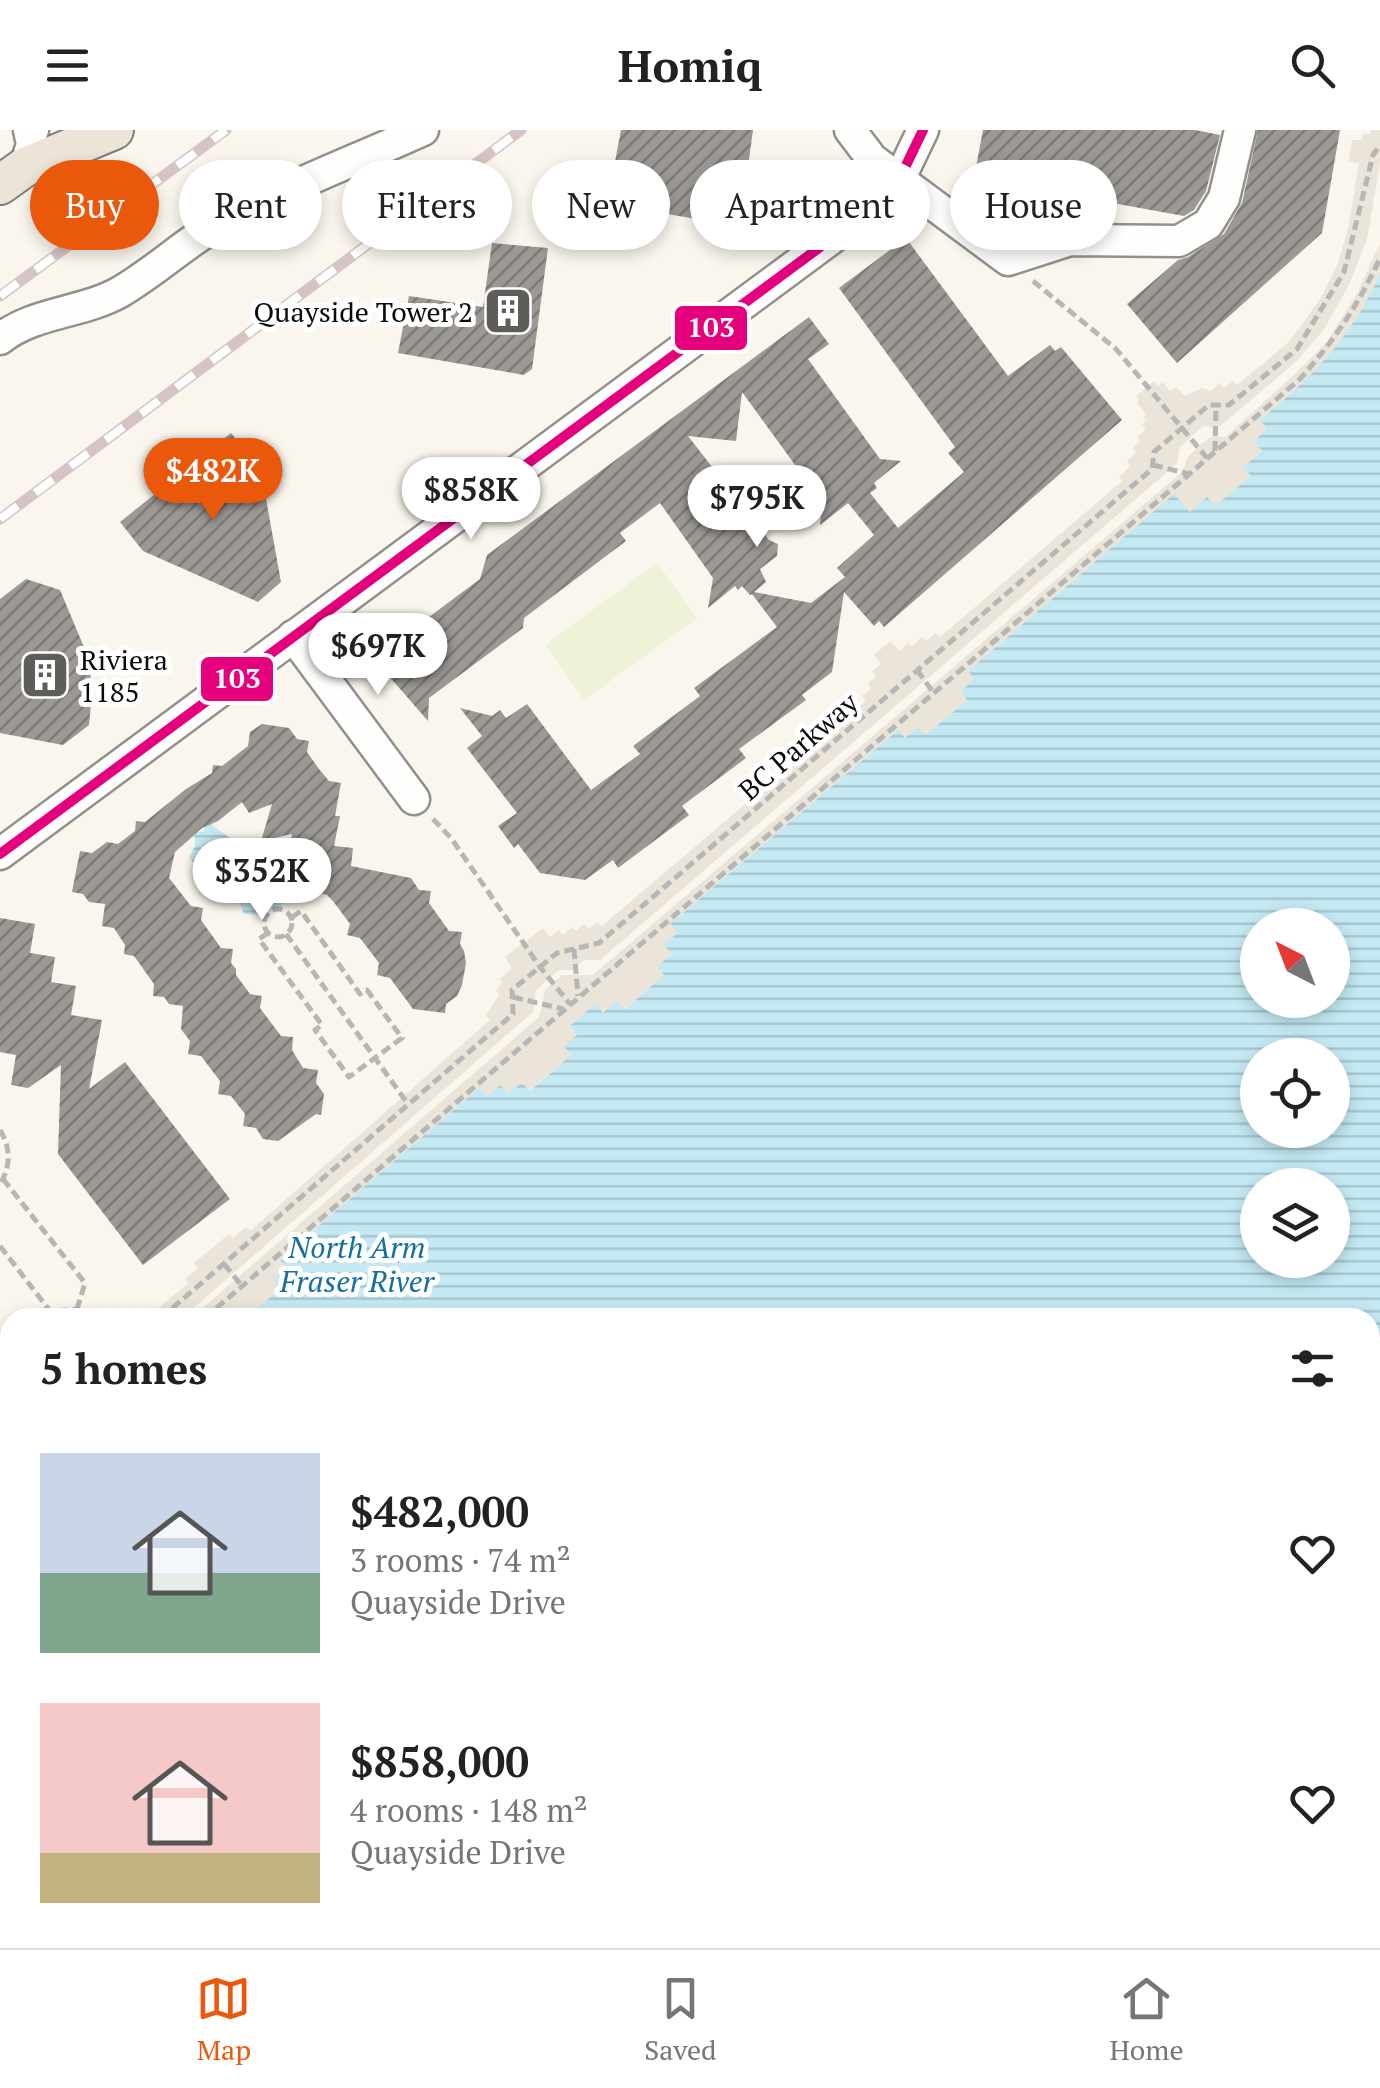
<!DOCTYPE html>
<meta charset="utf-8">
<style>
:root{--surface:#fff;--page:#f2f2f2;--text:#222;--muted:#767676;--line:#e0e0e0;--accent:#ea580c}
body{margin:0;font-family:"PT Serif",serif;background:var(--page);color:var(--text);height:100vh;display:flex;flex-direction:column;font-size:38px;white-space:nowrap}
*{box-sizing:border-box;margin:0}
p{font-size:32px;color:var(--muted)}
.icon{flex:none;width:55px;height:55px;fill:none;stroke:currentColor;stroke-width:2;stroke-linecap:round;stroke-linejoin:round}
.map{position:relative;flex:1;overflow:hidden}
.drawer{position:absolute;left:0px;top:1178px;width:1380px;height:642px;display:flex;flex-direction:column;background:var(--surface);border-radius:30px 30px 0 0;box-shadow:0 5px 15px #0003}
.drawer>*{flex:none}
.banner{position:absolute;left:30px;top:30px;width:1320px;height:90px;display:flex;gap:20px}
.needle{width:65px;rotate:318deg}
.fabs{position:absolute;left:1240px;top:778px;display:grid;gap:20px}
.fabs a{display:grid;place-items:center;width:110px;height:110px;border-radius:50%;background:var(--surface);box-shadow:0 5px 15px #0003;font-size:50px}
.price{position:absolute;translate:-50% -85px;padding:0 22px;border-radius:35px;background:#fff;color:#222;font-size:32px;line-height:65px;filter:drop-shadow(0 2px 5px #0008)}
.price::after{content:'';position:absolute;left:50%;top:60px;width:30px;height:22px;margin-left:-15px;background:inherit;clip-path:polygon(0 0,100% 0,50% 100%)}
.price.selected{background:var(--accent);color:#fff}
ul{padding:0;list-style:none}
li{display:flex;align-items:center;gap:30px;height:250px;padding:0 40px}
li span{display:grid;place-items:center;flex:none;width:280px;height:200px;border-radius:0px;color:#555}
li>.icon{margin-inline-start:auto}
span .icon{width:120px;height:120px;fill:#fffc;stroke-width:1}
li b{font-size:42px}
h2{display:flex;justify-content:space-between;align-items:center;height:120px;padding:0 40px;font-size:42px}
.tag{padding:0 35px;border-radius:45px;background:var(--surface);box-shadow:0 5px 15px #0003;font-size:35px;line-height:90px}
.tag.selected{background:var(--accent);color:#fff}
header{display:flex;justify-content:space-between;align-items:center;height:130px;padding:0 40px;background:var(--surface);font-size:45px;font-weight:800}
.tabs{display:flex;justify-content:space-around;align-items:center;height:140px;border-top:2px solid var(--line);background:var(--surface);font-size:28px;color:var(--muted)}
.tabs a{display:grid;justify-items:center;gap:5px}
.tabs .selected{color:var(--accent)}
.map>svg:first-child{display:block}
.pitch{fill:#eef2d6}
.plaza{fill:#eae4d9}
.water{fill:url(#water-rules);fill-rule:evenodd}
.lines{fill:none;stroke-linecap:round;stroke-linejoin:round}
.ferry{stroke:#15709b;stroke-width:2.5;stroke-dasharray:12 10;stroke-linecap:butt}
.building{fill:url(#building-hatch);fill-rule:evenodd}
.minor-casing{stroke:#92908c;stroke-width:35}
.major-casing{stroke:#7f7e7a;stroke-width:42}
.path{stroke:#b7b6b5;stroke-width:5;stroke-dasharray:10 5;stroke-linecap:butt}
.minor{stroke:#fefefc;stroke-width:30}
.major{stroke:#ece4d7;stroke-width:38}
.rail-casing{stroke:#d5c3c5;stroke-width:11}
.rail{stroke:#fff;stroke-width:8;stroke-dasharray:22;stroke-linecap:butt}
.bus-1-casing{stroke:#fff;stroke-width:18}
.bus-1{stroke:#e5007d;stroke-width:10}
.labels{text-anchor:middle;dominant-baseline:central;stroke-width:10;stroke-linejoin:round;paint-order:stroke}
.poi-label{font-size:28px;fill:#0a0a0a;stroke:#fff;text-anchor:end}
.street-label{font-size:28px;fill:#0a0a0a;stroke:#fff}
.water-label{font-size:30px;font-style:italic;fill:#15709b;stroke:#fff}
.line-badge{stroke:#fff;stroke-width:4}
.badge-label{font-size:28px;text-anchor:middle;font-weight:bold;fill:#fff}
</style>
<header><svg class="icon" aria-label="menu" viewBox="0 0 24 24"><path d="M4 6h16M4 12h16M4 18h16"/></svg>Homiq<svg class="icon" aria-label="search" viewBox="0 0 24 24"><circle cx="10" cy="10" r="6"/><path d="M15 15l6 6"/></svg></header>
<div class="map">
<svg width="1380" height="1818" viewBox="0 0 1380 1818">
<defs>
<pattern id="water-rules" width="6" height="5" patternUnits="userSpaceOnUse" patternTransform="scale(2.5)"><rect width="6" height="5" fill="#c4e9f3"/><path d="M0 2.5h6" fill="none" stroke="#a7c6cf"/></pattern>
<pattern id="building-hatch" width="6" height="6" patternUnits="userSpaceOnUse" patternTransform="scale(2.5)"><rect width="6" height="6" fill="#9c9894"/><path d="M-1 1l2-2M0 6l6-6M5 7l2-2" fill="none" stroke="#7d7a77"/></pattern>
</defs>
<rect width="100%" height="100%" fill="#faf6ed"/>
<!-- pitch -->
<path class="pitch" d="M657 433 697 488 584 570 545 515Z"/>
<!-- plaza -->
<g class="plaza">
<path d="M1371 0H1380V33L1367 109 1349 155 1324 199 1298 230 1219 297 1203 296 1180 317 1177 334 1171 339 600 830H584L572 840H559L549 848 536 860 533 882 183 1187H148L188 1153 185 1149 198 1138 194 1133 229 1104 233 1108 246 1097 250 1101 490 890 486 885 499 865 496 860 503 852 500 849 512 838 505 827 543 798 550 807 559 800 563 805 572 797 576 801 584 794 589 799 597 792 602 796 866 571 862 566 871 558 868 554 876 546 872 541 881 534 874 525 890 511 900 521 908 513 912 516 922 507 926 511 935 503 940 507 1122 351 1119 347 1130 336 1127 331 1136 323 1133 319 1140 311 1137 307 1146 299 1142 295 1146 291 1143 287 1146 284 1137 273 1139 270 1136 266 1154 251 1158 256 1163 252 1170 261 1176 257 1185 266 1202 258 1211 261 1219 253 1224 258 1233 251 1237 255 1288 213 1321 168 1338 133 1348 99 1359 33 1349 31 1352 10H1362L1363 4H1370Z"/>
<path d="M1380 114V144L1366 175 1342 213 1305 253 1260 290 1268 299 1262 320 1244 337 1251 346 1215 377 1190 382 1173 365 968 541 974 549 961 561 968 569 926 605 905 608 897 601 670 794 677 803 665 845 624 879 603 883 570 896 577 905 571 925 529 961 487 966 479 958 280 1129 288 1138 281 1159 247 1187 191 1188 540 886 545 860 562 845H593L1182 342 1187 328 1198 317 1211 306 1225 307 1296 243 1327 212 1357 163Z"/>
<path d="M10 1344V1390L0 1399V1352Z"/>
</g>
<!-- water -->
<g class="water">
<path d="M1380 144V1818H0V1399L10 1390V1810H1370V1188L247 1187 280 1159 273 1150 287 1138 280 1129 479 958 487 966 500 955 508 964 522 953 530 961 571 925 564 916 577 905 570 896 595 874 603 883 617 871 625 879 664 845 658 836 672 824 664 815 677 803 670 794 898 600 905 608 918 597 926 605 967 570 961 561 974 549 968 541 1174 364 1190 382 1207 367 1215 376 1251 346 1243 337 1262 321 1254 311 1267 299 1260 290C1314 246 1351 208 1380 144ZM1332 795V870H1258V795ZM1332 925V1000H1258V925ZM1258 1055H1332V1130H1258Z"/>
<path d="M207 691 239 715 241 722 237 730 249 749 258 744 283 773 280 779 266 778 260 785 244 784 236 763 222 747 213 754 189 727 195 716 194 702H203Z"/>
</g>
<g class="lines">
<!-- ferry -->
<g class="ferry">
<path d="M1370 1413 1380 1385"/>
<path d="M1228 1818 1231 1810"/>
</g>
</g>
<!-- building -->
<g class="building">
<path d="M621 0H753L741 89 733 95 607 74Z"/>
<path d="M983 0H1195L1220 5 1206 61 1194 80 1184 86 974 48Z"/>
<path d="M1258 0H1340L1322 103 1177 233 1127 174 1178 130 1188 127 1224 104 1242 73Z"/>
<path d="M906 108 1008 246 1050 215 1055 221 1061 217 1122 290 884 497 879 491 874 496 844 462 832 542 802 565 806 570 739 619 746 628 682 676 689 685 618 738 613 730 585 750 540 743 518 714 514 718 498 696 517 683 467 618 482 606 460 578 492 586 500 580 506 588 527 574 591 660 640 624 633 616 700 566 694 558 777 497 752 464 750 465 742 456 738 460 735 456 708 478 713 448 660 373 620 403 626 411 524 488 523 498 429 568 428 591 381 537 385 534 374 519 379 493 394 513 480 449 487 425 809 187 829 214 808 229 880 329 901 331 874 353 877 358 870 363 898 398 964 342 948 323 955 317 839 158ZM742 262 822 372 820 395 848 373 874 405 837 438 845 447 811 473 754 462 766 452 760 439 777 426 778 414 769 410 688 306 736 311Z"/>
<path d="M492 113 548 118 532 239 524 245 398 223 409 166 483 177Z"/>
<path d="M231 303 261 341 281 452 258 472 143 421 120 392Z"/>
<path d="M26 449 60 460 89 529 92 562 89 595 63 615 0 603V469Z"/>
<path d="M262 594 289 598 297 609 309 611 307 622 319 639 329 651 341 653 335 686H340L334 716 353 718 351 736 411 748 419 760 431 761 429 773 449 801 462 802 460 814 464 821 466 833 462 855 457 866 446 874 445 883 413 879 390 848 377 845 379 833 360 808 347 805 350 794 333 771 327 765 316 762 320 743 302 742 296 735 286 734 292 704 261 711 272 674 249 683 242 672 218 691 202 698 175 722 169 748 191 776 203 778 201 790 221 818 233 819 231 833 236 839V845L250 864 262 866 260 878 281 906 293 907 292 920 303 938 318 940 316 953 324 964 321 985 316 984 278 1011 263 1009 256 998 243 996 245 984 231 966 218 964 220 951 201 926 188 924 190 911 181 899 183 876 169 874 164 867 153 866 154 854 134 826 124 824 125 815 114 798 102 796 105 774 89 772 83 764 72 762 80 721 92 723 107 712 118 714 135 701 136 691 145 692 186 659 212 643 213 635 222 636 248 616 250 602Z"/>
<path d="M0 788 35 794 30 823 55 827 51 852 76 856 71 885 102 890 89 959 125 932 230 1069 143 1135 58 1024 61 935 28 958 11 955 16 925 0 922Z"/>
</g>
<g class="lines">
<!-- minor casing -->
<g class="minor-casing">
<g id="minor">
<path d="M850 0 872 29 1008 130 1070 110 1179 111 1208 94 1224 68 1240 0"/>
<path d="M25 37 32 14 29 0H33"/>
<path d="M0 209C33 182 83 183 120 162 158 140 189 109 228 88 290 55 359 29 423 0"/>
<path d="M293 506 414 669"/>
<path d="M0 724 862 86 899 50 923 0"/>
</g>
</g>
<!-- major casing -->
<g class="major-casing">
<path id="major" d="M0 55 25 37 114 0"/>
</g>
<!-- path -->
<g class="path">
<path d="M1033 151 1116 219 1207 328"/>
<path d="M1215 321 1216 275"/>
<path d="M1153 335 1189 344"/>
<path d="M917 540 933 562"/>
<path d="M433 689 451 708 540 837 570 874"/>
<circle cx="278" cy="793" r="14"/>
<path d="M268 803 259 809 322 895 315 900 349 947 402 908 367 860 360 864 301 781 291 788"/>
<path d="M286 804 408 974"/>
<path d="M574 819 578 866"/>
<path d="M513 867 563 879"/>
<path d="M0 1000C11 1018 11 1036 0 1054"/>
<path d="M3 1049 85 1153 77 1179 84 1188"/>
<path d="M0 1116 50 1181 77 1179"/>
<path d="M224 1134 242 1156"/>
<path d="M161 1188 513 884 512 860 557 823 599 813 1152 339 1154 322 1209 275H1229L1297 219 1344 142 1373 25 1380 15"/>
<path d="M205 1188 1300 249C1335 209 1358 176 1380 128"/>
<path d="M0 1312 10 1303"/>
<path d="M0 1336 10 1348"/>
<path d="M0 1363 10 1354"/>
</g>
<!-- minor -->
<use href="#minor" class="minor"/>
<!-- major -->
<use href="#major" class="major"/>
<!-- rail casing -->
<g class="rail-casing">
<g id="rail">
<path d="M0 166 226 0"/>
<path d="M0 389 521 0"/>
</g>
</g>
<!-- rail -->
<use href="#rail" class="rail"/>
<!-- bus-1 casing -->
<g class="bus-1-casing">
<path id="bus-1" d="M0 724 862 86 899 50 923 0"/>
</g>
<!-- bus-1 -->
<use href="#bus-1" class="bus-1"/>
</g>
<!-- icons -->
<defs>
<g id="building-square" transform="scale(2.5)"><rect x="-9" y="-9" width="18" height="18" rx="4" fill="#5e5d59" stroke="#fff"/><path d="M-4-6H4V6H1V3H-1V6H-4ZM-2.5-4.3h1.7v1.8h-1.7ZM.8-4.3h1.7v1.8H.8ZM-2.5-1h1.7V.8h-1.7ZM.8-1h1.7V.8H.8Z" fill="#fff"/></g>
</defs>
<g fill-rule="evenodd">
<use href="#building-square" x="508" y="181"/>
<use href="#building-square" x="45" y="545"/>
</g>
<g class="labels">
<!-- poi labels -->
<g class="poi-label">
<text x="473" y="181">Quayside Tower 2</text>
<text x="80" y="529" text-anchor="start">Riviera<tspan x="80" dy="32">1185</tspan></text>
</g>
<!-- street labels -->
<g class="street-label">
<text transform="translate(798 616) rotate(-41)">BC Parkway</text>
</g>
<!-- water labels -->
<g class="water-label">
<text x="357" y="1117">North Arm<tspan x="357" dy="34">Fraser River</tspan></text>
</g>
</g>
<g class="line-badge">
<rect x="673" y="174" width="76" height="48" rx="10" fill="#e5007d"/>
<rect x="199" y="525" width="76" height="48" rx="10" fill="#e5007d"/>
</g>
<g class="badge-label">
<text x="711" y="207">103</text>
<text x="237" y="558">103</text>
</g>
</svg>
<div class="fabs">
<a><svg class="needle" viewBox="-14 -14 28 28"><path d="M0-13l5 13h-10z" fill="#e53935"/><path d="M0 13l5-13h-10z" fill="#767676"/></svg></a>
<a><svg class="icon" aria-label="locate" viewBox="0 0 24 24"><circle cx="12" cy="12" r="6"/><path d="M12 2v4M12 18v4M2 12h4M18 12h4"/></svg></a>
<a><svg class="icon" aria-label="layers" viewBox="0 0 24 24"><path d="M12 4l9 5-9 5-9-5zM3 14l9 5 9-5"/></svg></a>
</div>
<b class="price selected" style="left:213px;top:393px">$482K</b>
<b class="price" style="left:471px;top:412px">$858K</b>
<b class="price" style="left:757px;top:420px">$795K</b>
<b class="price" style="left:378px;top:568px">$697K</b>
<b class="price" style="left:262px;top:793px">$352K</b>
<div class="banner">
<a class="tag selected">Buy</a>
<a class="tag">Rent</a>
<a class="tag">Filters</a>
<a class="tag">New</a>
<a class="tag">Apartment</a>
<a class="tag">House</a>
</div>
<section class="drawer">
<h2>5 homes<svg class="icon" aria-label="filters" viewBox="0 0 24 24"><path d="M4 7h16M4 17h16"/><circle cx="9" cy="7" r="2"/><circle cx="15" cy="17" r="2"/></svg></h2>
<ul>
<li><span style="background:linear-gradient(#c9d6e8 60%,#7fa58c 0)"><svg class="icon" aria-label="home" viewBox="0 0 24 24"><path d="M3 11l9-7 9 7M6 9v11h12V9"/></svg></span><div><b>$482,000</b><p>3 rooms · 74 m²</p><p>Quayside Drive</p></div><svg class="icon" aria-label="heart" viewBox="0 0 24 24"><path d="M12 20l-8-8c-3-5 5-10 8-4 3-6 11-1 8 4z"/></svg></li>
<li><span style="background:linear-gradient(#f6c9c9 75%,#c2b280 0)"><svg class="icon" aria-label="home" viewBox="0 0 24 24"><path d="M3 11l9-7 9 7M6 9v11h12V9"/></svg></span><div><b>$858,000</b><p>4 rooms · 148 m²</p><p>Quayside Drive</p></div><svg class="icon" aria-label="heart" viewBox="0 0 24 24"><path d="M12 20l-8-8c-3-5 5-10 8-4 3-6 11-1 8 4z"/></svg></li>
</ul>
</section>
</div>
<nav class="tabs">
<a class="selected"><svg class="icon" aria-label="map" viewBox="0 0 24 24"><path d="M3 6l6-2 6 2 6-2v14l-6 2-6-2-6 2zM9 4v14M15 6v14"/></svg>Map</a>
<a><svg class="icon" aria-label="saved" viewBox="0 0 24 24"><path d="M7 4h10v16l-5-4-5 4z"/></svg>Saved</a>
<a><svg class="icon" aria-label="home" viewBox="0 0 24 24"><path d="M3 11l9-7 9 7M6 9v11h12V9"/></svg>Home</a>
</nav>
